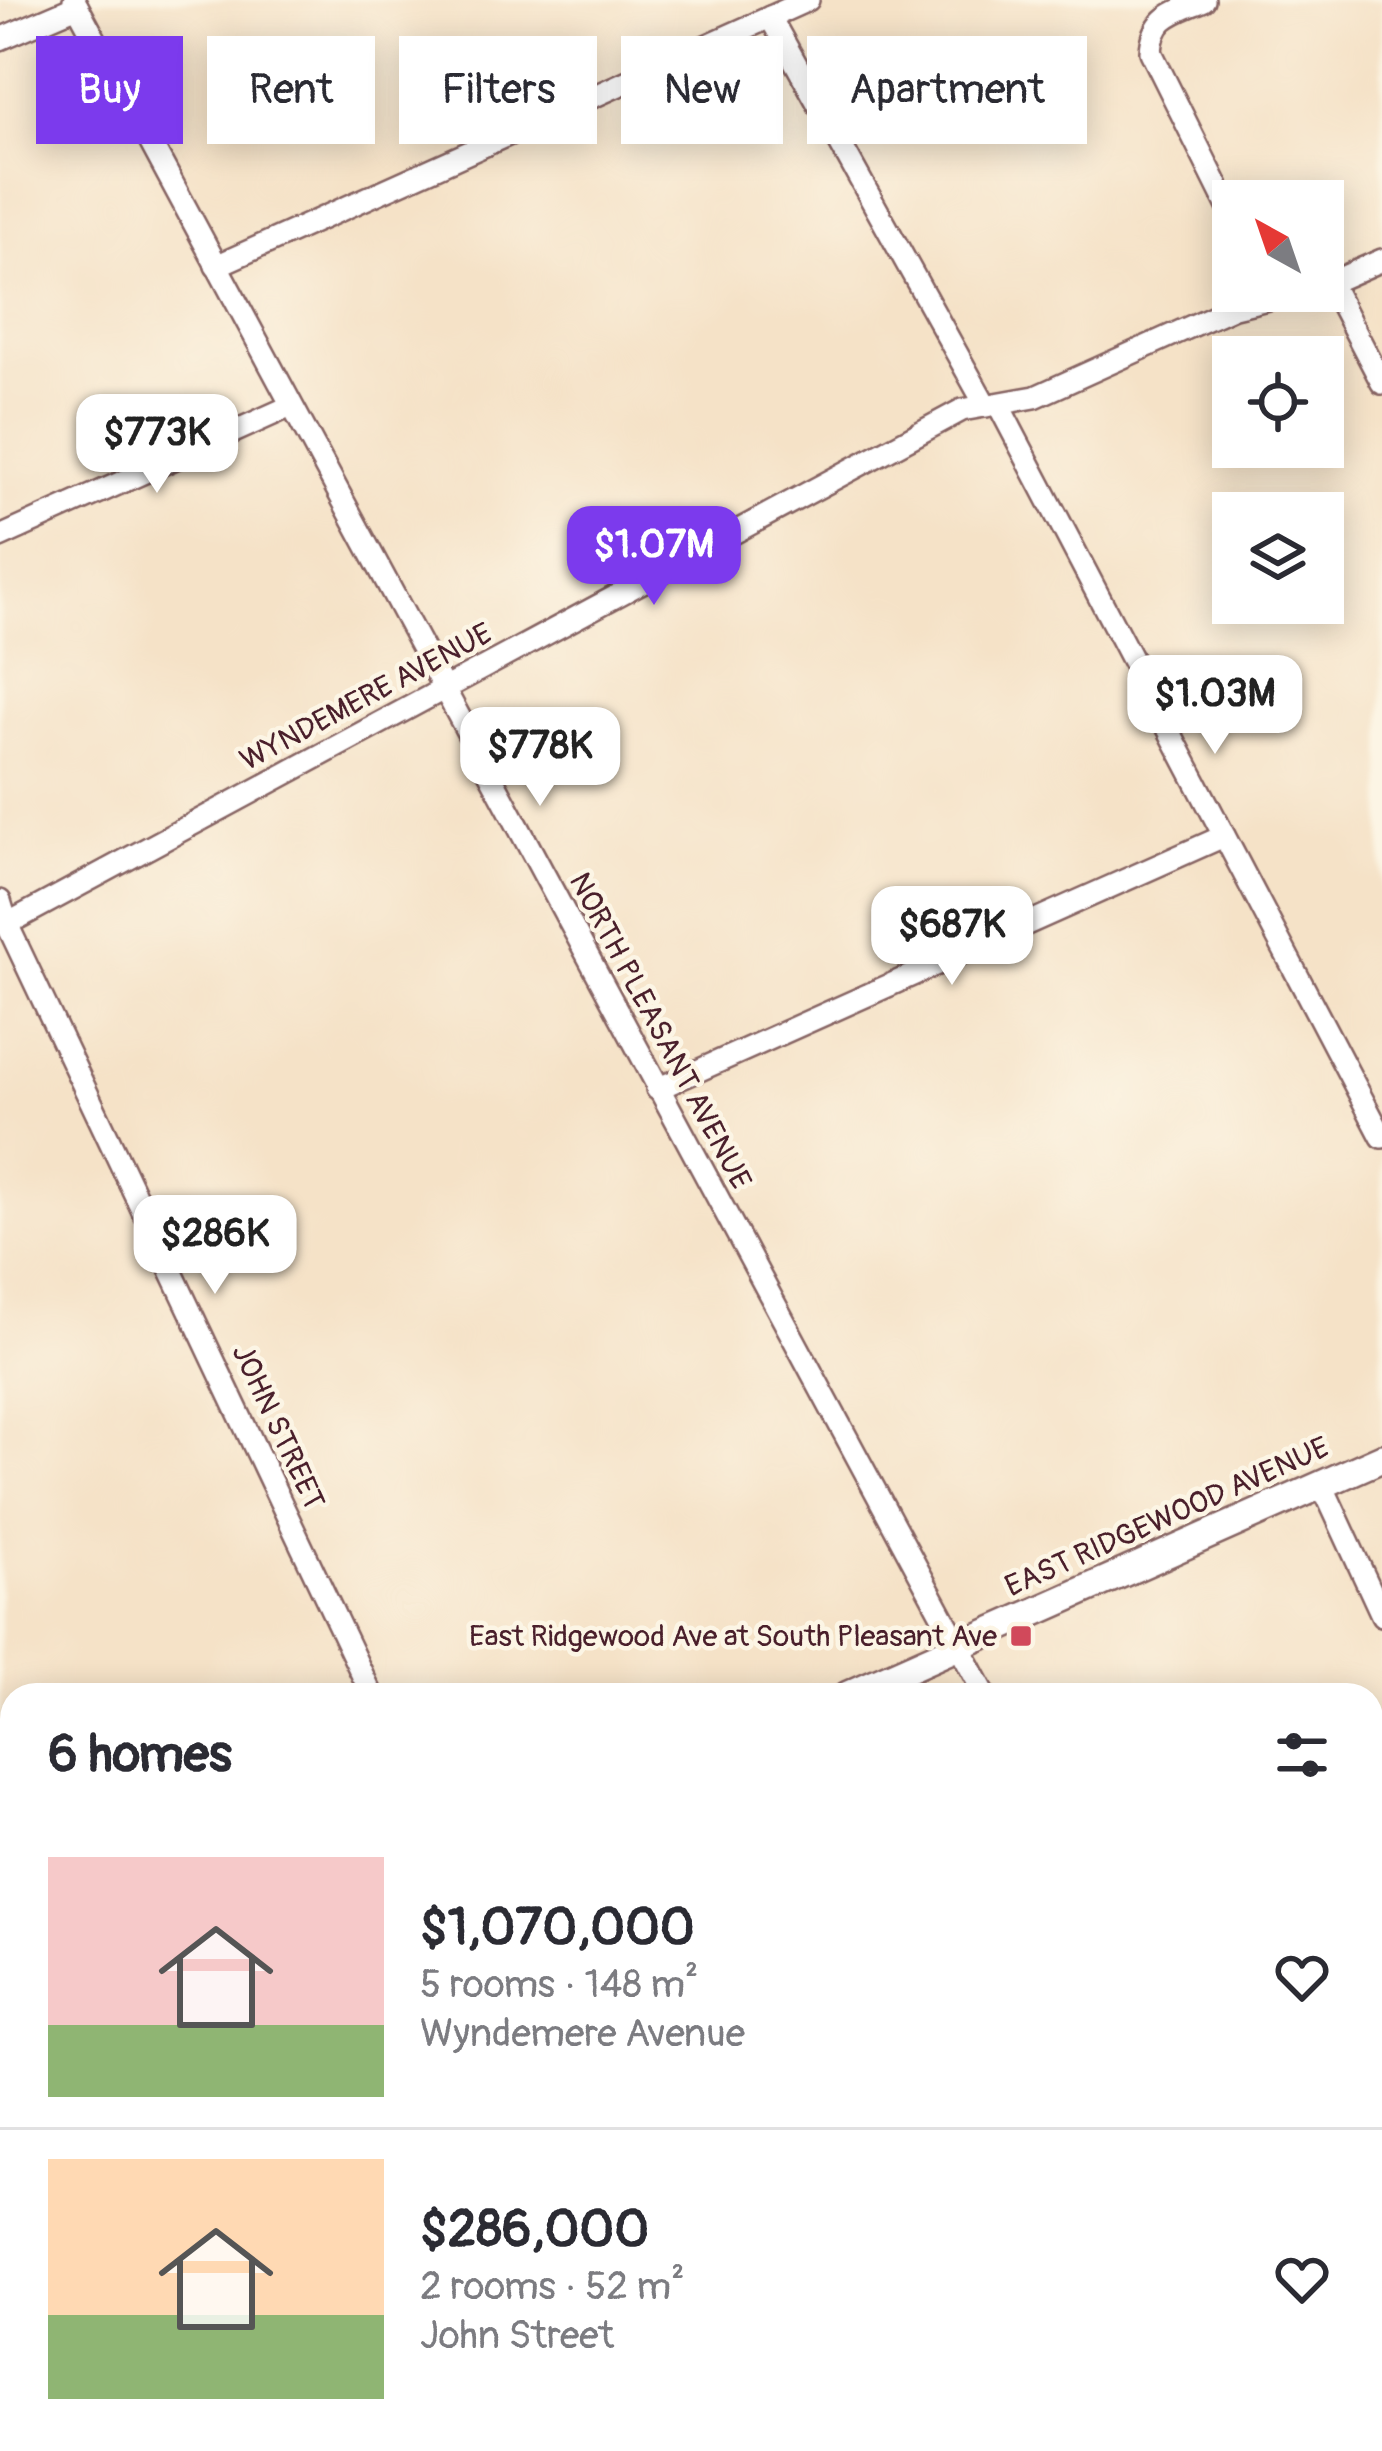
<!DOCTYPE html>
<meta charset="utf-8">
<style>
:root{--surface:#fff;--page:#f2f2f3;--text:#2b2b33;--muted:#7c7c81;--line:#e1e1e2;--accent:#7c3aed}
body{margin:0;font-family:Pangolin,sans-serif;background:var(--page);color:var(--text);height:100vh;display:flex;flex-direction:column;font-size:45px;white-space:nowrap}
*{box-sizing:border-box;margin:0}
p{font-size:39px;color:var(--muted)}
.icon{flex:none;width:66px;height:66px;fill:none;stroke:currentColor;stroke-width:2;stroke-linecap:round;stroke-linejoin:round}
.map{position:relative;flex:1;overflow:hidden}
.panel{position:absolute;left:0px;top:1683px;width:1383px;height:768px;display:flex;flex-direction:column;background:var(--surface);border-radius:36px 36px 0 0;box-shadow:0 6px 30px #0003}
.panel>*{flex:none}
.guide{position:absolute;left:36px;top:36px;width:1311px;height:108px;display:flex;gap:24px}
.needle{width:78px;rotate:320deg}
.controls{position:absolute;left:1212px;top:180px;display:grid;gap:24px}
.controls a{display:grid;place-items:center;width:132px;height:132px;border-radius:0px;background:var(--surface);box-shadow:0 6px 30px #0003;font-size:60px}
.price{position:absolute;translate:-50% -102px;padding:0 27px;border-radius:24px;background:#fff;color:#222;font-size:39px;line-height:78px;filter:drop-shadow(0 3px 6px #0008)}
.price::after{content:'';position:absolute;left:50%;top:72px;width:36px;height:27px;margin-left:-18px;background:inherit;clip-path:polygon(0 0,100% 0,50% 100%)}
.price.active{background:var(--accent);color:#fff}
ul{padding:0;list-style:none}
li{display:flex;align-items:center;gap:36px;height:300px;padding:0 48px}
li+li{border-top:3px solid var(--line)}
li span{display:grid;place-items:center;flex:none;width:336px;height:240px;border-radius:0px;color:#555}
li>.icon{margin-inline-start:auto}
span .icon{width:144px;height:144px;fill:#fffc;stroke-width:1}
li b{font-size:51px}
h2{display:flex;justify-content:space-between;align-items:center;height:144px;padding:0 48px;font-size:51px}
.chip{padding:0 42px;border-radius:0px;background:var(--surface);box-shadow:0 6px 30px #0003;font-size:42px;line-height:108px}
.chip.active{background:var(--accent);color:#fff}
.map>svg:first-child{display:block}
.green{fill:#7ad093;stroke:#62785f;stroke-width:3}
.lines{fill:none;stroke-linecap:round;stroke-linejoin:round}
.minor-casing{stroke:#866362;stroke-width:26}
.major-casing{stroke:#866362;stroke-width:32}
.path{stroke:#866362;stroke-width:3;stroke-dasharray:3 9;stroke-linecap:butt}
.minor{stroke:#fff;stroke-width:21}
.major{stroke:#fff;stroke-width:27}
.poi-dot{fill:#d1495b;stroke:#fcf5e5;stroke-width:4.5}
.labels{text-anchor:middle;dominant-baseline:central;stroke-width:9;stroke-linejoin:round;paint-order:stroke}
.street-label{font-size:30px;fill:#4a1f2b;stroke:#fcf5e5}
.poi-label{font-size:30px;fill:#4a1f2b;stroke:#fcf5e5;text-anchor:end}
</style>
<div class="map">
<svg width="1382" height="2451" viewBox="0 0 1382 2451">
<rect width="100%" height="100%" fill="#fcf5e5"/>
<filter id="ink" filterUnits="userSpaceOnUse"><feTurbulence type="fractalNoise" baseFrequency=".00833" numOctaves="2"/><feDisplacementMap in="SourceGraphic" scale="24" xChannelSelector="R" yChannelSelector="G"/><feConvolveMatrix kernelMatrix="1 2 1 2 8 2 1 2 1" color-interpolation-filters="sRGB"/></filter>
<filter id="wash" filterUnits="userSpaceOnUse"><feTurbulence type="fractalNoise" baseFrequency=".004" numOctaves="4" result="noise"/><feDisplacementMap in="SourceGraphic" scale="48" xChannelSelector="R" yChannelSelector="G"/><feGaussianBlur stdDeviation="2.7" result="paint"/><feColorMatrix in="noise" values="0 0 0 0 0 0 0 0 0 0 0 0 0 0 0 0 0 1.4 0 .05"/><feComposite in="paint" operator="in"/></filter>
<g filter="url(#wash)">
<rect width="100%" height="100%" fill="#f5e2c7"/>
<!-- green -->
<path class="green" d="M1141 2439H1357L1360 2445 1347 2451H1147Z"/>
</g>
<g filter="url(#ink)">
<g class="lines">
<!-- minor casing -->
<g class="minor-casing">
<g id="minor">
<path d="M74 0 985 1695"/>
<path d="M1204 0C1174 13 1153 16 1151 52L1233 217"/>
<path d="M770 17 986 406"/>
<path d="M0 39 77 6"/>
<path d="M216 266 808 0"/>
<path d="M1331 285 1382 383"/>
<path d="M1323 286 1382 260"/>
<path d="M998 404 1382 1137"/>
<path d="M0 537 291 406"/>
<path d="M0 901 7 924 372 1695"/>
<path d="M7 924 962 410 1035 397 1234 307 1302 291"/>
<path d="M657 1089 1224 836"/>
<path d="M1322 1485 1382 1615"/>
<path d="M0 1828 12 1853"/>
<path d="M0 2057 12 2062"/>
<path d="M0 2263 12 2257"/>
<path d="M1371 2414 1382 2434"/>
<path d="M0 2432 9 2451"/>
<path d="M585 2439 593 2451"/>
<path d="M897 2439 904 2451"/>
</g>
</g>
<!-- major casing -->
<g class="major-casing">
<g id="major">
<path d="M848 1695 1382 1458"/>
<path d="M0 2041 12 2037"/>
</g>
</g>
<!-- path -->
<g class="path">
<path d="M1371 2008 1382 2011"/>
<path d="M0 2099 12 2096"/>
</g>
<!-- minor -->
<use href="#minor" class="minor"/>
<!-- major -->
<use href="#major" class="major"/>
</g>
</g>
<!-- markers -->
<rect class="poi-dot" x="1009" y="1624" width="24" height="24" rx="6"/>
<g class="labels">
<!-- street labels -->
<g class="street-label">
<text transform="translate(366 697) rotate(-28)">WYNDEMERE AVENUE</text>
<text transform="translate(660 1031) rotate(62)">NORTH PLEASANT AVENUE</text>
<text transform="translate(278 1427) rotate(65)">JOHN STREET</text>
<text transform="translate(1167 1517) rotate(-24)">EAST RIDGEWOOD AVENUE</text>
</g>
<!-- poi labels -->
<g class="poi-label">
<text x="997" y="1636">East Ridgewood Ave at South Pleasant Ave</text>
</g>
</g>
</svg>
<div class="controls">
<a><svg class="needle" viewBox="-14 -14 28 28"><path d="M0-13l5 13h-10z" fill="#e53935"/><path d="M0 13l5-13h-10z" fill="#7c7c81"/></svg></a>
<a><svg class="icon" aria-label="locate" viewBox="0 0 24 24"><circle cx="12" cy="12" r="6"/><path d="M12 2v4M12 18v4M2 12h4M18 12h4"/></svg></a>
<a><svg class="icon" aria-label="layers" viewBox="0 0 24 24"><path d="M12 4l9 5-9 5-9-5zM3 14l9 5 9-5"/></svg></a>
</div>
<b class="price" style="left:157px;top:496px">$773K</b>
<b class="price active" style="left:654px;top:608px">$1.07M</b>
<b class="price" style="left:1215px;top:757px">$1.03M</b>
<b class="price" style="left:540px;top:809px">$778K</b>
<b class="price" style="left:952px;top:988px">$687K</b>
<b class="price" style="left:215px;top:1297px">$286K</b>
<div class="guide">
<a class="chip active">Buy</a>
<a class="chip">Rent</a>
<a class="chip">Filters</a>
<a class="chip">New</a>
<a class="chip">Apartment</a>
</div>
<section class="panel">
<h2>6 homes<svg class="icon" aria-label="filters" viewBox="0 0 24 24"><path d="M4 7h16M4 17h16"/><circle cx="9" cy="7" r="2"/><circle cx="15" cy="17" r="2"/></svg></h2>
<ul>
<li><span style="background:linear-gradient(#f6c9c9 70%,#8fb573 0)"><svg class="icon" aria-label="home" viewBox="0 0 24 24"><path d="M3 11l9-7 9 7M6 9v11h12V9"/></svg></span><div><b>$1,070,000</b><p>5 rooms · 148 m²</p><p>Wyndemere Avenue</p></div><svg class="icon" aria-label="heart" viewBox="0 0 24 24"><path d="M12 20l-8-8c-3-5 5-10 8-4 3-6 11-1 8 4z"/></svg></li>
<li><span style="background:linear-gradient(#ffd9b3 65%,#8fb573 0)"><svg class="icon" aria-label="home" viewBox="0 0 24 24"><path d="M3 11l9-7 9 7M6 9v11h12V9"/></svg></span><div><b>$286,000</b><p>2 rooms · 52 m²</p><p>John Street</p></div><svg class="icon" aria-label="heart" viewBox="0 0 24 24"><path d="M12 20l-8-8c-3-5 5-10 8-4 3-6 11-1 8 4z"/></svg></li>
</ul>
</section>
</div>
